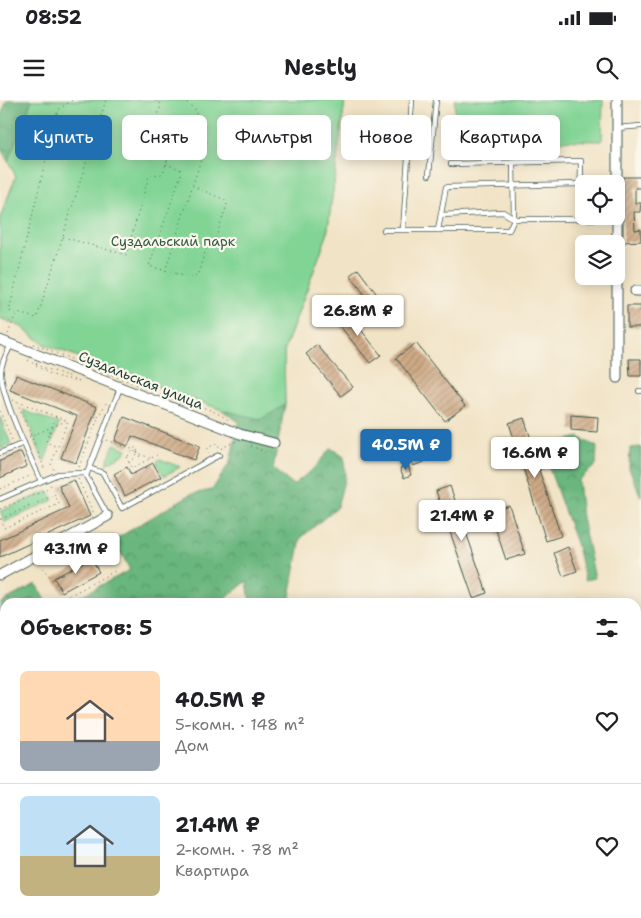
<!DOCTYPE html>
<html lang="ru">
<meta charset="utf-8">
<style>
:root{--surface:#fff;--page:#f2f2f2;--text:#202124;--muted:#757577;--line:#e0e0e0;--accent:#1f6fb2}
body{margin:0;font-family:"Shantell Sans",sans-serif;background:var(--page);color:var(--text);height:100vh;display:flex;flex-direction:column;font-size:19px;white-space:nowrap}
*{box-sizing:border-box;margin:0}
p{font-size:16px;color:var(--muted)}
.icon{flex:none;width:28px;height:28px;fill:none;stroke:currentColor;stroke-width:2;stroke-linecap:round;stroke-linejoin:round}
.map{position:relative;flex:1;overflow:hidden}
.sheet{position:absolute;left:0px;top:498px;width:641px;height:321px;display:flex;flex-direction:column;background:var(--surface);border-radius:15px 15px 0 0;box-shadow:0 2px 12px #0003}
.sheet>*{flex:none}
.top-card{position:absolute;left:15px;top:15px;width:611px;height:45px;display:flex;gap:10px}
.buttons{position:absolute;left:575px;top:75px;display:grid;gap:10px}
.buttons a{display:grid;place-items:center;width:50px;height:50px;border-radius:8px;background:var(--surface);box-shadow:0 2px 12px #0003;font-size:25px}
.price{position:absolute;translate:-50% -42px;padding:0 11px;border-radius:5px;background:#fff;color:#222;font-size:16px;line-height:32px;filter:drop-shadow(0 1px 2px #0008)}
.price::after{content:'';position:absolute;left:50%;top:30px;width:15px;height:11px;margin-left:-8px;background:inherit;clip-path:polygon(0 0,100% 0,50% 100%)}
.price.active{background:var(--accent);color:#fff}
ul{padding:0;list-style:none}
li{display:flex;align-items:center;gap:15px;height:125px;padding:0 20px}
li+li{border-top:1px solid var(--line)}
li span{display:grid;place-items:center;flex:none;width:140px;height:100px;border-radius:8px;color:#555}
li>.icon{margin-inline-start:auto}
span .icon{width:60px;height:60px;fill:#fffc;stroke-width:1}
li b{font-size:21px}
h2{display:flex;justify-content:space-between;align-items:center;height:60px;padding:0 20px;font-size:21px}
.pill{padding:0 18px;border-radius:8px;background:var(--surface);box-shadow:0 2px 12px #0003;font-size:18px;line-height:45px}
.pill.active{background:var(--accent);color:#fff}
.status{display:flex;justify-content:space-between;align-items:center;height:35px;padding:0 25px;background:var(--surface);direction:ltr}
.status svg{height:14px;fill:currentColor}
header{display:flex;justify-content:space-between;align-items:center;height:65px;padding:0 20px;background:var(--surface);font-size:22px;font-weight:700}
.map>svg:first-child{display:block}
.forest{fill:url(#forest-crowns);stroke:#447a59}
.park{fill:#82d495;stroke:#508864}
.building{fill:url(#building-hatch)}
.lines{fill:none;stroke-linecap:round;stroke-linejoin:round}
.service-casing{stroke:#3e564a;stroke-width:6}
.minor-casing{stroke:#3e564a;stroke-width:11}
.primary-casing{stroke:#3e564a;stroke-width:16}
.path{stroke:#3e564a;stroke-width:1;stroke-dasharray:1 4;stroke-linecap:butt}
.service{stroke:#fff;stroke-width:4.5}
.minor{stroke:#fff;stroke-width:9}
.primary{stroke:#fff;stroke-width:14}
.labels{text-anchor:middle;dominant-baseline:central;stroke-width:4.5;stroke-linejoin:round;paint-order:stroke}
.park-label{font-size:14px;fill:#335b47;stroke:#fbf7ec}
.street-label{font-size:14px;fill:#1f3d34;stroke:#fbf7ec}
</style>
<div class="status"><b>08:52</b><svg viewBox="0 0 49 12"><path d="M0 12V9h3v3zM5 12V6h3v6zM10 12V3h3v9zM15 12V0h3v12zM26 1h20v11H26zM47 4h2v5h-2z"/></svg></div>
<header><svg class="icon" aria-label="menu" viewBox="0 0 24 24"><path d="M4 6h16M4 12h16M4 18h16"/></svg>Nestly<svg class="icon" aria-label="search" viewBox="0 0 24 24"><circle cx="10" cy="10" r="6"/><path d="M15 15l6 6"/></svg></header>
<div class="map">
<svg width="641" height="818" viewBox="0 0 641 818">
<defs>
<pattern id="forest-crowns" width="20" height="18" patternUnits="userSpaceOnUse" patternTransform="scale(1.25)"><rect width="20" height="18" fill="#69b67e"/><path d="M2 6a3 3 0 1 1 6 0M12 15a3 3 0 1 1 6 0" fill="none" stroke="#569568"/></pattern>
<pattern id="building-hatch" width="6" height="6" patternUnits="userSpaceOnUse" patternTransform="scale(1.25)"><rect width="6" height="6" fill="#cfaa87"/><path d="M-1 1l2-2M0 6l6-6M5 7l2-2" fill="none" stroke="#a78c6f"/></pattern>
</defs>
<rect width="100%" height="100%" fill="#fbf7ec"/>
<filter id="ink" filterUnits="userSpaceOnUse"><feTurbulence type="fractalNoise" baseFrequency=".02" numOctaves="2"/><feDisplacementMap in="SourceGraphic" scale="10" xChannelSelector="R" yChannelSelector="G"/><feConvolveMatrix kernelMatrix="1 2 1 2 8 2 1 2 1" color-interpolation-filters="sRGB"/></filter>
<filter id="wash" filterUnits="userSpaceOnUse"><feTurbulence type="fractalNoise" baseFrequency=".0096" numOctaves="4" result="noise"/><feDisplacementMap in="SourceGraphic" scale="20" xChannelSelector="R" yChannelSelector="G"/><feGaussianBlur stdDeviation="1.12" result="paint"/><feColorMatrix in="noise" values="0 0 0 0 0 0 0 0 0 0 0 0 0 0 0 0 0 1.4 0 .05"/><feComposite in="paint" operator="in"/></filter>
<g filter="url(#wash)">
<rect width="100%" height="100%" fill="#f1e3c6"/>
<!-- forest -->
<g class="forest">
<path d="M7 0H345L327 135 284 251 285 305 273 369 293 385 312 370 331 348 344 357 345 377 337 407 301 438 289 502H250L247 481 229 496 224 502H69L130 470 114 440 191 394 212 390 230 362 239 322 222 310 44 244 20 226 0 218V118L16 76 0 47V18Z"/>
<path d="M579 337 597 347 596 365 578 380 582 418 595 478 585 480 577 446 544 354 554 343Z"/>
<path d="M641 347V397L629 368 630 348Z"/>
<path d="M36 484 46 502H5V536L0 527V503Z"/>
</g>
<!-- park -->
<g class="park">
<path d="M32 0H345L327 135 284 251 285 305 261 319 222 310 44 244 20 226 0 218V118L16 76 8 61Z"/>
<path d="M455 0H603L602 41 454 39Z"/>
<path d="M23 310 59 324 44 362Z"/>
<path d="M0 317 11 344 0 349Z"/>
<path d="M114 344 127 349 124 354 106 364Z"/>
<path d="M160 359 180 367 164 376 156 362Z"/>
<path d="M49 391 53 400 5 422 0 411Z"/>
</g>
<g id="blocks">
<!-- building -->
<g class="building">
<path d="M623 77H641V88H635V103H641L640 112H634L635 130 641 129V141L623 142Z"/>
<path d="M358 169 393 216 385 222 350 175Z"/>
<rect x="627" y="206" width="14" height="21"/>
<path d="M346 211 381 255 370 263 335 220Z"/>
<path d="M416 243 465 306 445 321 396 258Z"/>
<path d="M317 245 353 287 341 296 306 254Z"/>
<path d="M629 259H641V276H630Z"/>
<path d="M16 275 97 307 76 363 61 358 77 316 10 290Z"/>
<path d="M571 315 598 317 597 332 571 330Z"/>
<path d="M124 317 200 346 194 360 132 336 128 346 115 341Z"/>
<path d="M524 318 541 369 539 370 561 436 546 441 509 323Z"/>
<path d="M417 344 424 362 413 366 406 348Z"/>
<path d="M21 352 27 366 0 378V361Z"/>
<path d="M153 363 161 377 125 396 114 374 127 367 131 375Z"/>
<path d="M408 365 411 375 404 378 400 368Z"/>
<path d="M74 380 90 416 0 457V440L69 408 59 386Z"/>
<path d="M450 386 487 493 473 498 436 391Z"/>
<path d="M509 405 525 454 506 460 490 412Z"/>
<path d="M568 447 577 471 563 476 554 453Z"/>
<path d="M91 458 99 472 62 492 54 478Z"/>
</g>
</g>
</g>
<g filter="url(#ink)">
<use href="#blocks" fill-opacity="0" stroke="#3e564a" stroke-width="1"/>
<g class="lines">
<!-- service casing -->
<g class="service-casing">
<g id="service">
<path d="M617 28 641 26"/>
<path d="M513 63 514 119"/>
<path d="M451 64 581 61 580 119"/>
<path d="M429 75 436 0"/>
<path d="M441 115 503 112 514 119"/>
<path d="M384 130H509L514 119H617"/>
<path d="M403 130 412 0"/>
<path d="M438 130 446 87 581 84"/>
<path d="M11 245C7 253 1 263 1 271 0 296 30 356 41 381"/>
<path d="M639 291H641"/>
<path d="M0 353 24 343"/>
<path d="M89 368 103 373 122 408 219 355"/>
<path d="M0 399 58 374 87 373"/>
<path d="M108 416 86 376 120 288"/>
<path d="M636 577 641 576"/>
<path d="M636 690 641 689"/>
<path d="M636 784 641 783"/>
</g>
</g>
<!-- minor casing -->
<g class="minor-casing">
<g id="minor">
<path d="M617 0V278"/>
<path d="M635 191H641"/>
<path d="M0 240 240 334 274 343"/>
<path d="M0 475 108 416"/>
</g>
</g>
<!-- primary casing -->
<g class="primary-casing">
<g id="primary">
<path d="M636 808H641"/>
<path d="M578 818 597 814"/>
</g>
</g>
<!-- path -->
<g class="path">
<path d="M72 0 58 10 9 211 37 218 106 0"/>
<path d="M166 64 180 69 181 74 149 166 188 177 197 176 207 147 216 137 227 105 225 100 193 86"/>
<path d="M63 137 126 155 149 76 153 74 159 75 163 73 171 49 169 44 156 38 152 34 161 5 159 1 156 0"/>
<path d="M165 171 207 41C203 33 196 17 195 9L184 0"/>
<path d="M8 234 16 214"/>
<path d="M33 244 153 291"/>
<path d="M28 260C51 276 54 277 81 281"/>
<path d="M36 263 41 267 72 277"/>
<path d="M13 300 68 321 51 364 54 370"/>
<path d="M17 302 44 367 42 368"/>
<path d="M185 303C201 305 217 312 230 321"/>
<path d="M0 311 12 340"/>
<path d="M56 317 46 342 57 347"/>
<path d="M98 317 108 300"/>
<path d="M29 337 66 321"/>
<path d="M107 340 134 350 136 353"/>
<path d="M251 346 263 351"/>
<path d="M137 352 140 356 138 357 135 354 137 352 138 348"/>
<path d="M208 353 206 349 217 343 220 349 236 341"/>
<path d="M140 354 150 358"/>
<path d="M128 356 136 347"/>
<path d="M126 357 132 368 157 355"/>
<path d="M129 363 135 357"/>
<path d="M79 367 98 318 94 316"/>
<path d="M78 379 94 414"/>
<path d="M0 389 32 375"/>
<path d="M0 409 51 388"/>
<path d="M0 419 4 428 59 404 50 384"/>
<path d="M1 419 54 395"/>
<path d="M39 464 52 479 63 499 117 470"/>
</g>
<!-- service -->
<use href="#service" class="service"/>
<!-- minor -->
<use href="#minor" class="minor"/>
<!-- primary -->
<use href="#primary" class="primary"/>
</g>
</g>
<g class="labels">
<!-- park labels -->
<g class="park-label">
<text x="173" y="141">Суздальский парк</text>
</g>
<!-- street labels -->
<g class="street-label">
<text transform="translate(141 280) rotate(22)">Суздальская улица</text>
</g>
</g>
</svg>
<div class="buttons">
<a><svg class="icon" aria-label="locate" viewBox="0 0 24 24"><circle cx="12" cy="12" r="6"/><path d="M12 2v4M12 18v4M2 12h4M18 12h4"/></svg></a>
<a><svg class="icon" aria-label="layers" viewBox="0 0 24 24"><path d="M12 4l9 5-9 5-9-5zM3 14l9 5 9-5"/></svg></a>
</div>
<b class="price" style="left:358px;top:237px">26.8M ₽</b>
<b class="price active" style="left:406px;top:371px">40.5M ₽</b>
<b class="price" style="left:535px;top:379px">16.6M ₽</b>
<b class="price" style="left:462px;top:442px">21.4M ₽</b>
<b class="price" style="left:76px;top:475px">43.1M ₽</b>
<div class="top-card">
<a class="pill active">Купить</a>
<a class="pill">Снять</a>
<a class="pill">Фильтры</a>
<a class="pill">Новое</a>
<a class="pill">Квартира</a>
</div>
<section class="sheet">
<h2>Объектов: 5<svg class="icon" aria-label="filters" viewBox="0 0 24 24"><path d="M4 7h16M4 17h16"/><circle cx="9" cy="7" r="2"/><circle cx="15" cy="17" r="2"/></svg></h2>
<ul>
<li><span style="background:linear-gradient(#ffd9b3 70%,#9aa5b1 0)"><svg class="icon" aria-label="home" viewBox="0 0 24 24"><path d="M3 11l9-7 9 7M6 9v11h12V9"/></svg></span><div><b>40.5M ₽</b><p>5-комн. · 148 m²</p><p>Дом</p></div><svg class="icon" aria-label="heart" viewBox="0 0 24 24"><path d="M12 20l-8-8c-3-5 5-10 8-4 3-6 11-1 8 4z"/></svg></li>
<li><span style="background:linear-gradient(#bfe0f5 60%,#c2b280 0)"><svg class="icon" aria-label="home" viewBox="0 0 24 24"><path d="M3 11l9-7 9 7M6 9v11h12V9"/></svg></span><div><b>21.4M ₽</b><p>2-комн. · 78 m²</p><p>Квартира</p></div><svg class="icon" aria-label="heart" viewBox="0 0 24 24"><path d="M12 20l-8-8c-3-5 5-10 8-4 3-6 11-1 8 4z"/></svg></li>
</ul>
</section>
</div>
